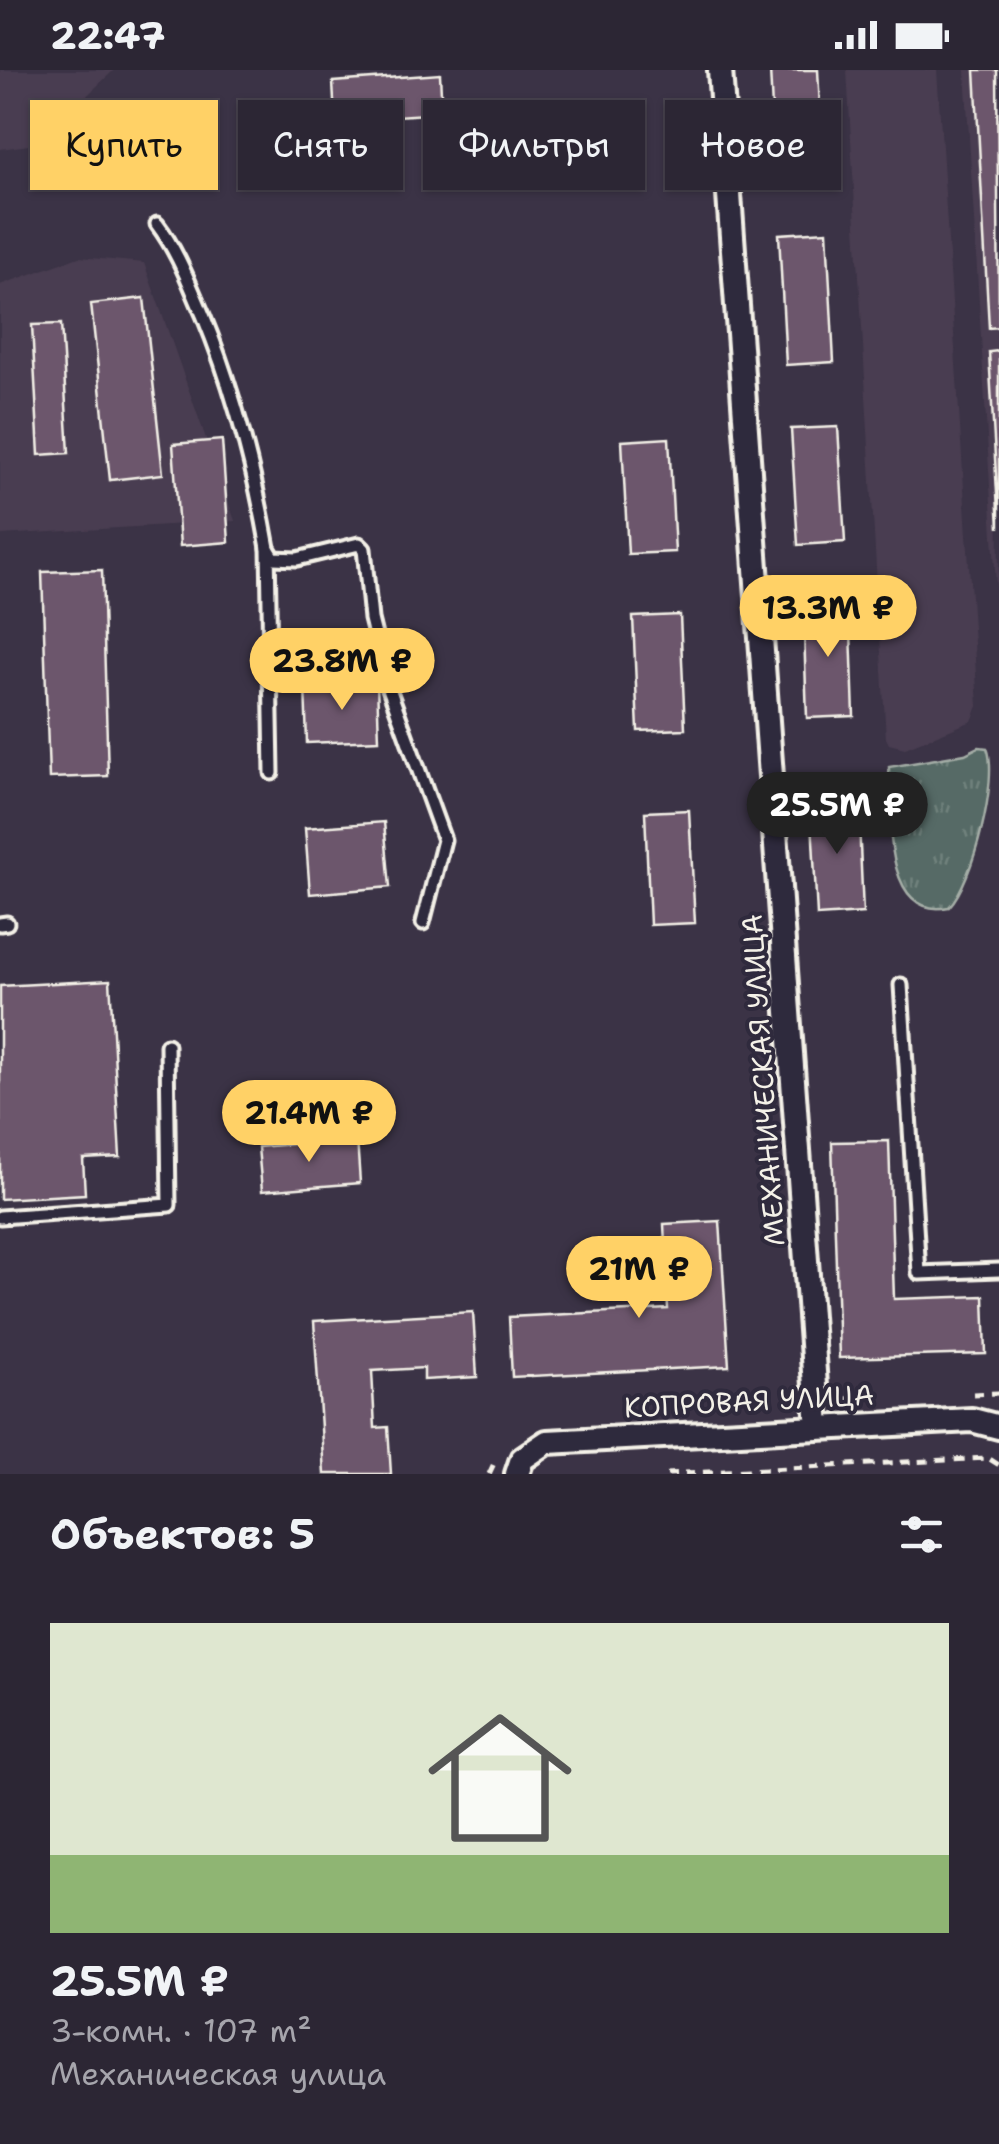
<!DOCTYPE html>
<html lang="ru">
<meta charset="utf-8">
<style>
:root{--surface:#2c2634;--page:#383240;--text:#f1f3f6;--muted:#a6a5ac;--line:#48434f;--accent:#ffd166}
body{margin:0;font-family:"Shantell Sans",sans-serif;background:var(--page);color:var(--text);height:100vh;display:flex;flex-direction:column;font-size:38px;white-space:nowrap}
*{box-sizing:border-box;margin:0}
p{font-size:32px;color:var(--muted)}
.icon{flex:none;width:55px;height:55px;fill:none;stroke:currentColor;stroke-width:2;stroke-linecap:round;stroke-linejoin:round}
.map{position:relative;height:1404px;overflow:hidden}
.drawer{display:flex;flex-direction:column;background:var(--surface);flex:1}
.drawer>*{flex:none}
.top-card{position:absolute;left:30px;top:30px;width:940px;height:90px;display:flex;gap:20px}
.price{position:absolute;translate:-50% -85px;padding:0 22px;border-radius:35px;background:var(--accent);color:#111;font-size:32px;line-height:65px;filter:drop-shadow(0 2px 5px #0008)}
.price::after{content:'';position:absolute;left:50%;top:60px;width:30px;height:22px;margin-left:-15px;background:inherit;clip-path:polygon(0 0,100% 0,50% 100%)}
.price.selected{background:#222;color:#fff}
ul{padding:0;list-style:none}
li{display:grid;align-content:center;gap:20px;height:530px;padding:0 50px}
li+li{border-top:2px solid var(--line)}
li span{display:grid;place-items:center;height:310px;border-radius:0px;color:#555}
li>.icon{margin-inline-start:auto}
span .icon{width:180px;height:180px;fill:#fffc;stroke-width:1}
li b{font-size:42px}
h2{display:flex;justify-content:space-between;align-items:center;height:120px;padding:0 50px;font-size:42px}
.chip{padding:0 35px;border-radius:0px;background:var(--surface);box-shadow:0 2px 8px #0004,0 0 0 2px var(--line);font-size:35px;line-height:90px}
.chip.selected{background:var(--accent);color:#111}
.status{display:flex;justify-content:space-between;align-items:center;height:70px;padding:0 50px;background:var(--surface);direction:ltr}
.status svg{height:28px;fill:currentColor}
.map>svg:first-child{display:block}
.built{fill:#4a3e51}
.grass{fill:url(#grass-tufts);stroke:#a5aea7;stroke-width:2.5}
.building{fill:#6c566c;stroke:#f4f1e8;stroke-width:2.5}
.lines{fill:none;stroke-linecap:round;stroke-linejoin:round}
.service-casing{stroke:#f4f1e8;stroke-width:19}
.minor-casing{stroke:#f4f1e8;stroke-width:30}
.path{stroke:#f4f1e8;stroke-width:5;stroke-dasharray:10 8;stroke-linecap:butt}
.service{stroke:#2f2a3d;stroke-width:11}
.minor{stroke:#2f2a3d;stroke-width:22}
.labels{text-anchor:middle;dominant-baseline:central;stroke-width:8;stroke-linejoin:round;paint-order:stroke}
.street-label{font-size:28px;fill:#f4f1e8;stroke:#2f2a3d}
</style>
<div class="status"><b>22:47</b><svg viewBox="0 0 49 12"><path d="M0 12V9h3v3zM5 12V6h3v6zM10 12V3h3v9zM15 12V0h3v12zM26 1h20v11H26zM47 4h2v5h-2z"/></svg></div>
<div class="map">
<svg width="999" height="1404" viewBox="0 0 999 1404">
<defs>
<pattern id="grass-tufts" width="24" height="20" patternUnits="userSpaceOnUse" patternTransform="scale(2.5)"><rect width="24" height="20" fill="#566b66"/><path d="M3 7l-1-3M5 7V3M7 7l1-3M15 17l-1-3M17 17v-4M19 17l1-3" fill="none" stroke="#6f817c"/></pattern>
</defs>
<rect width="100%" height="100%" fill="#3b3346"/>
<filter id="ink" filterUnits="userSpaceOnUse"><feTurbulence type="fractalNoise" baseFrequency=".01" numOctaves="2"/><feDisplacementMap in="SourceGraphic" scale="20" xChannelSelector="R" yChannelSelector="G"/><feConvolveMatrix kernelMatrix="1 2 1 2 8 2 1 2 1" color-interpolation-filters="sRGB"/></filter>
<g filter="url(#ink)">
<!-- built -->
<g class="built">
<path d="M0 0H114L36 74 0 79Z"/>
<path d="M847 0H937L978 636 972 651 905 678 889 674 886 668Z"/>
<path d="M965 0H997L999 565Z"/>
<path d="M79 187 144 193 235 451 0 465V215Z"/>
</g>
<!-- grass -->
<path class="grass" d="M979 677 987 678C999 708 973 812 949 837 881 851 890 739 889 697L965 684Z"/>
<!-- building -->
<g class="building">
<path d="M770 0H818L823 96 775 98Z"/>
<path d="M975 0H997L999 257 989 258Z"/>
<path d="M440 4 442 43 335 50 333 12Z"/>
<path d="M827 161 834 292 786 295 779 164Z"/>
<path d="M144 228 163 404 110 410 91 234Z"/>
<path d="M61 254 69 383 39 385 32 255Z"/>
<path d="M999 281V458L989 282Z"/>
<path d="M838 357 845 472 798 475 791 359Z"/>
<path d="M669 368 675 482 628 484 622 371Z"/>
<path d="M222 370 229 472 180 476 173 374Z"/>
<path d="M102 500 108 706 49 708 42 502Z"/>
<path d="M850 532 854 646 807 648 803 533Z"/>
<path d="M680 545 685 659 638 661 633 547Z"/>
<path d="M377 612 379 670 307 673 305 615Z"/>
<path d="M858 729 863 843 817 846 811 731Z"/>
<path d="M689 740 695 853 650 855 645 742Z"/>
<path d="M384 752 390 817 310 824 305 758Z"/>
<path d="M110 910 120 1087 83 1089 85 1124 0 1129V916Z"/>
<path d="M357 1069 360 1113 262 1121 258 1077Z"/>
<path d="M889 1071 894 1229 984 1226 986 1284 839 1288 832 1072Z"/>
<path d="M720 1151 729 1296 512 1307 509 1247 668 1239 664 1154Z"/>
<path d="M473 1242 477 1307 424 1310V1298L372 1301 375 1358 388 1357 391 1404H324L314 1251Z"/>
</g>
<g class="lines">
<!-- service casing -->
<g class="service-casing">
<g id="service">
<path d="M157 154C178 182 189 213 203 245 234 320 254 398 268 478L274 488 297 489 359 474 364 479 371 549 386 610 444 770 423 853"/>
<path d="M268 478 272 703"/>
<path d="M0 854 7 853"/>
<path d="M901 915 919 1203 999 1200"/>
<path d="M0 1147 169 1135 167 975"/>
</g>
</g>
<!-- minor casing -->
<g class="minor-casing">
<g id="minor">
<path d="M720 0 818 1357"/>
<path d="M517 1404 522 1389 547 1372 972 1350 999 1357"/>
</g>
</g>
<!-- path -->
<g class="path">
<path d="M973 1324 999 1323"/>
<path d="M838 1329 867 1328"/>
<path d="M489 1404 496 1389"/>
<path d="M667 1404 988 1388 999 1395"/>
</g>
<!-- service -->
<use href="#service" class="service"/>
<!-- minor -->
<use href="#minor" class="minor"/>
</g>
</g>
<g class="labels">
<!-- street labels -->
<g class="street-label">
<text transform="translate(763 1010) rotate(-94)">МЕХАНИЧЕСКАЯ УЛИЦА</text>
<text transform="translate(749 1331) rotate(-3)">КОПРОВАЯ УЛИЦА</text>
</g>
</g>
</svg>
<b class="price" style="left:828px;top:590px">13.3M ₽</b>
<b class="price" style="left:342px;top:643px">23.8M ₽</b>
<b class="price selected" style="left:837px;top:787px">25.5M ₽</b>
<b class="price" style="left:309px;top:1095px">21.4M ₽</b>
<b class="price" style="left:639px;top:1251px">21M ₽</b>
<div class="top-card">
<a class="chip selected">Купить</a>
<a class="chip">Снять</a>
<a class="chip">Фильтры</a>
<a class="chip">Новое</a>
</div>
</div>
<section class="drawer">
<h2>Объектов: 5<svg class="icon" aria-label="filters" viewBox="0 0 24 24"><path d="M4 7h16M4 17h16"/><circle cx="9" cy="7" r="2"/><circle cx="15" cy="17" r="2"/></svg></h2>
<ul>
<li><span style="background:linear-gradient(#dfe7d0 75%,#8fb573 0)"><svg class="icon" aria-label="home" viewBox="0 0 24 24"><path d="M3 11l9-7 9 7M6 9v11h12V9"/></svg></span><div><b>25.5M ₽</b><p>3-комн. · 107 m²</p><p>Механическая улица</p></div></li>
</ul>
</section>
